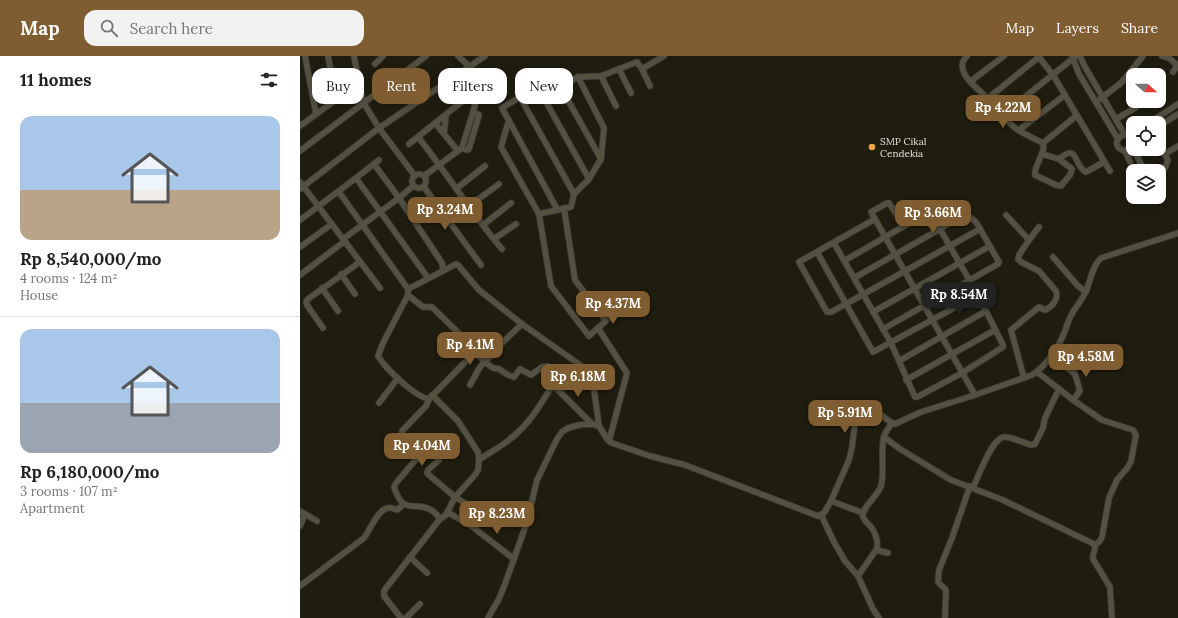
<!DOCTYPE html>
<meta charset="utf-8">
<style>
:root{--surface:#fff;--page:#f2f2f2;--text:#222;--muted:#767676;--line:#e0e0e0;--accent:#805d30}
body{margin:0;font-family:Lora,serif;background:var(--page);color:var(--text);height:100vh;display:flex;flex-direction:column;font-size:15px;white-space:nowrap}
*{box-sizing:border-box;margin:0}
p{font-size:13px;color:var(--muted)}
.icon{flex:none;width:22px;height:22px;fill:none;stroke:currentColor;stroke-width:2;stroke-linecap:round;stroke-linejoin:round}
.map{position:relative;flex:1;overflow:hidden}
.panel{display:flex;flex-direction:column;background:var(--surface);width:300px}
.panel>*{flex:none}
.top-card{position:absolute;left:12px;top:12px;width:380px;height:36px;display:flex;gap:8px}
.needle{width:26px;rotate:111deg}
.fabs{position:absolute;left:826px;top:12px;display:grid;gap:8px}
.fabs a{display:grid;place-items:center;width:40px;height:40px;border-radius:8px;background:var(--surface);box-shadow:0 2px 10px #0003;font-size:20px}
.price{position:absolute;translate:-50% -34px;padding:0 9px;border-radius:8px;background:var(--accent);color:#fff;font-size:13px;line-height:26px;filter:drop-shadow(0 1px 2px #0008)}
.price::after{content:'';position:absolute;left:50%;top:24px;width:12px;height:9px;margin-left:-6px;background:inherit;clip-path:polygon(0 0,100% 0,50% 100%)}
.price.on{background:#222;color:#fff}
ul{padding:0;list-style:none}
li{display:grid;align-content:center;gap:8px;height:212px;padding:0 20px}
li+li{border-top:1px solid var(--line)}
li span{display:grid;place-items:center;height:124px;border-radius:12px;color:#555}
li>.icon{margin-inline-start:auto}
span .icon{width:72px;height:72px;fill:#fffc;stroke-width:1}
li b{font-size:17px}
h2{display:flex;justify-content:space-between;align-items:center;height:48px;padding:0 20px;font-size:17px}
.chip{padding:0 14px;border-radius:12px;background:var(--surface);box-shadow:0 2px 10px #0003;font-size:14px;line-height:36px}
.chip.on{background:var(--accent);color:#fff}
header{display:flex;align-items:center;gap:24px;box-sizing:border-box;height:56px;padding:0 20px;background:var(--accent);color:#fff}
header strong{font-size:19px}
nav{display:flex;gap:22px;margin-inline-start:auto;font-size:14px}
.search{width:280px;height:36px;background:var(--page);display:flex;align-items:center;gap:10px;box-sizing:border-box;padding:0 14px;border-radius:12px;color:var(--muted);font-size:15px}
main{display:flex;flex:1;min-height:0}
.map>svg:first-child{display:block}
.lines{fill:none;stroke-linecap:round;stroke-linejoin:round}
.minor-casing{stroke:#393730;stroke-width:7}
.minor{stroke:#535141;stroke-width:5.5}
.poi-dot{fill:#f2a541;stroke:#1f1d0f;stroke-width:1.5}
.labels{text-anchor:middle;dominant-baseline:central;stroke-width:3;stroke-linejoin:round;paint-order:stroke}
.poi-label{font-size:10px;fill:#e3e1d8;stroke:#1f1d0f;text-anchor:start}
</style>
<header>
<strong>Map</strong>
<div class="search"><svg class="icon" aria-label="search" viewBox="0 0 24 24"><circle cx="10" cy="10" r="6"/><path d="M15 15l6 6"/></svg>Search here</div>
<nav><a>Map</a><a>Layers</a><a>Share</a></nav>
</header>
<main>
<section class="panel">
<h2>11 homes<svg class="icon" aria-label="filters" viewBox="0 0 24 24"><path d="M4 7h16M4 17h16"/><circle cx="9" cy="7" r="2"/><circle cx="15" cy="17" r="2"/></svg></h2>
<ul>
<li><span style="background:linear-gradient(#a9c7e8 60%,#b9a48a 0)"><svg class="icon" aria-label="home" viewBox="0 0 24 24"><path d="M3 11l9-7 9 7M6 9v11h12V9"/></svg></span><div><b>Rp 8,540,000/mo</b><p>4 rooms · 124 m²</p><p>House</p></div></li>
<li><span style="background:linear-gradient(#a9c7e8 60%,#9aa5b1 0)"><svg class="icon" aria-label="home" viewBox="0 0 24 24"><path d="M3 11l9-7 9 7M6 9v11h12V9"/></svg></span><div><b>Rp 6,180,000/mo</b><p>3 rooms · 107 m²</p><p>Apartment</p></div></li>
</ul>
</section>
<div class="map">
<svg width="878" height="562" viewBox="0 0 878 562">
<rect width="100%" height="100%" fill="#1f1d0f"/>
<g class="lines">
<!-- minor casing -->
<g class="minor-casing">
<g id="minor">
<path d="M5 0 16 58"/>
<path d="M54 0 63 46 79 72 115 120"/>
<path d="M667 0C663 4 661 8 663 14 665 23 677 32 684 39 695 51 705 65 718 74 726 79 735 83 743 87 746 98 734 108 735 119L756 129 761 130 770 119 772 113 759 103 742 98"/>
<path d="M738 0 753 19 810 115"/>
<path d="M772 0 779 18 818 83"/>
<path d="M780 0 785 11 825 79"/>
<path d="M862 0 869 2 878 10"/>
<path d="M75 8 83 0"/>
<path d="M319 13 331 37"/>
<path d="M873 16 878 9"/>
<path d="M301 20 316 50"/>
<path d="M278 21 301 20 337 6 342 13"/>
<path d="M671 25 704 0"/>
<path d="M260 30 278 21 304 72 301 103 289 123 274 138 271 151 239 158 251 230 289 280 298 272"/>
<path d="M350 30 342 13 364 0"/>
<path d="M220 41 245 44 289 123"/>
<path d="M687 43 739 1"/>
<path d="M800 43 821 27 843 0"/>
<path d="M245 44 260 30 301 103"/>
<path d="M701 60 776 0"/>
<path d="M816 63 835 52 841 45"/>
<path d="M209 64 201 91 239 158"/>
<path d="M135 67 158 95"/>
<path d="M849 67 878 48"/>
<path d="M0 70 33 46 36 42 28 0"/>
<path d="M859 70 878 58"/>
<path d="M719 74 765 39"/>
<path d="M144 77 146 59"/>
<path d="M118 81C147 117 171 157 202 193"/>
<path d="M743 87 776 60"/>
<path d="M109 88 180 31"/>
<path d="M832 90 825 95C806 90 825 70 832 83 833 86 832 90 833 92"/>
<path d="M162 92 167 94 169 93 179 59 173 56"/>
<path d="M833 93 845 115"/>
<path d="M0 95 126 0"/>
<path d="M825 95 830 106"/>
<path d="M865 98 878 90"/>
<path d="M759 103C779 86 773 110 786 116L804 106"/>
<path d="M74 108 99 142 142 207 143 215 108 233"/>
<path d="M859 117 865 112 868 104 860 89"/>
<circle cx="119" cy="125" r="7"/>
<path d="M124 120 162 92 173 56 180 31 179 24 170 11 158 0"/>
<path d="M56 122 128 222"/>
<path d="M0 126 80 232"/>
<path d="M124 131 181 209"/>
<path d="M0 133 79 72 185 0"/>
<path d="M156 133 185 110"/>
<path d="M39 136 108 233V239L83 287 78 300C85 312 115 341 129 343L175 296V293L132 251H123L108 239"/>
<path d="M169 150 199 128"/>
<path d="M264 152 275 224 306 265 298 272 327 317 309 385"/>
<path d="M257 153 202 52 220 41 274 138"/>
<path d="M706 159 729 184 719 199 718 203 721 206 739 215 756 235C759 243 752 251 745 254L739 251 711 274 724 322"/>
<path d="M575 163 499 206 527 256H531L546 248 680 173"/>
<path d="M0 164 56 122 79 104"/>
<path d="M183 169 211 147"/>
<path d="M604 170 589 147H587L571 156 675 339"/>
<path d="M43 183 99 142 113 130"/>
<path d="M194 183 216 168"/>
<path d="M729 184 739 171"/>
<path d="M534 187 591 287 615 341H617L662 317 703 291V289L678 239 640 173 632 155H630L544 205"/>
<path d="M0 191 32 168"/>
<path d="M517 196 573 296 678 239"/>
<path d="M753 201 778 230 786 236"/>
<path d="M143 215 156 208 158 209 179 234 222 268 290 316 292 319 299 370"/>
<path d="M41 218 55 238"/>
<path d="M0 219 45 185"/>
<path d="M554 222 640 173 663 158 670 161 676 166 699 206 698 208 583 273"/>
<path d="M22 232 38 255"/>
<path d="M652 234 659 250"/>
<path d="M573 256 690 190"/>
<path d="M23 272 7 249 6 246 8 243 60 206"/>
<path d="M751 299 775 318 780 335 773 344 802 364 833 374 836 379 831 405 828 411 817 424 809 442 802 481 800 485 795 489"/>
<path d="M599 305 686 255"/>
<path d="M606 324 695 274"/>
<path d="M170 329 180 311 185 306 175 296"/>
<path d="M253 329 292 368"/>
<path d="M759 333 773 344"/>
<path d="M129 343 126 350 102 375V379L117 398 118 401 96 427 94 431C104 461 114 444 131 454 135 456 138 460 140 463"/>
<path d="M79 347 98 322"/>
<path d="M584 381 600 393 651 424 703 444 794 488C797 493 792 498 793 503L810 531 812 562"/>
<path d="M139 404 128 414 127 417 129 419 155 441 200 469"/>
<path d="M179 404C190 396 201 391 210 383 231 367 244 343 257 322L258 317 248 310 242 311 231 319 220 313 214 321 208 319 199 313 193 312 185 306 205 284 222 268"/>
<path d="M673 432C678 421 692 382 704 381 709 380 725 387 731 389L735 388 743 372 745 362 759 333 737 316"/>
<path d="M531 445 563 457"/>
<path d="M0 455 17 465"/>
<path d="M147 456 170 469 214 503"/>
<path d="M521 459 534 486 545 505 558 520 573 553 579 562"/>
<path d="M0 470 5 458"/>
<path d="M576 494C579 488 576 477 571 471 569 468 565 466 563 461 561 452 578 440 581 430 585 414 580 396 584 380 586 375 589 371 592 367"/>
<path d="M110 501 127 517"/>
<path d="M558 520 576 494 588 497"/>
<path d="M0 530 64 482C70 474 78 453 88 452 91 451 94 453 97 454L104 448"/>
<path d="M101 562 84 540V535L86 532 140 463 146 459 155 441 175 419 178 414 179 404 178 396 158 365 132 339"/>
<path d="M106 562 120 548"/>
<path d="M188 562 199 543 205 528 227 466 237 424 257 383 262 376 268 372 279 369 292 368 299 370 307 383 312 387 350 400 385 409 518 460 524 457 531 445 549 404 552 391 555 367 563 353C578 349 582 364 595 368L621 356 675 339 732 319C746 310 759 291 765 275 767 269 769 262 773 256 777 249 783 243 786 235 791 224 792 210 801 202L878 177"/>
<path d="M645 562 646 534 638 526 639 514 652 482 670 430"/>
</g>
</g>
<!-- minor -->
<use href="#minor" class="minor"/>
</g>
<!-- markers -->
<circle class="poi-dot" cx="572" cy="91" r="4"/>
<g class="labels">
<!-- poi labels -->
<g class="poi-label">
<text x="580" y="85">SMP Cikal<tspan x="580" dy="12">Cendekia</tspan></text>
</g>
</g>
</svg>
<div class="fabs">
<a><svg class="needle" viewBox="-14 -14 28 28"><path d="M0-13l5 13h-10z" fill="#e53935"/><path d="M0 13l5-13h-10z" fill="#767676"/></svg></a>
<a><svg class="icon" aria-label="locate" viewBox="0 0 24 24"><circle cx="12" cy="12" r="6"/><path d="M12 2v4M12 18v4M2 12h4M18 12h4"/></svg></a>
<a><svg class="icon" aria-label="layers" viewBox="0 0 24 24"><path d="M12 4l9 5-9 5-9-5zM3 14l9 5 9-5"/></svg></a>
</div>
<b class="price" style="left:703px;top:73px">Rp 4.22M</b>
<b class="price" style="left:145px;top:175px">Rp 3.24M</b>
<b class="price" style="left:633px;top:178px">Rp 3.66M</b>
<b class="price on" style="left:659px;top:260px">Rp 8.54M</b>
<b class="price" style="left:313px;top:269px">Rp 4.37M</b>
<b class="price" style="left:170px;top:310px">Rp 4.1M</b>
<b class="price" style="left:786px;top:322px">Rp 4.58M</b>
<b class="price" style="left:278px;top:342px">Rp 6.18M</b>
<b class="price" style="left:545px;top:378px">Rp 5.91M</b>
<b class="price" style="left:122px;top:411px">Rp 4.04M</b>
<b class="price" style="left:197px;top:479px">Rp 8.23M</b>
<div class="top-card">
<a class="chip">Buy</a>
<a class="chip on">Rent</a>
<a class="chip">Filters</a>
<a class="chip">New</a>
</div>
</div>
</main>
